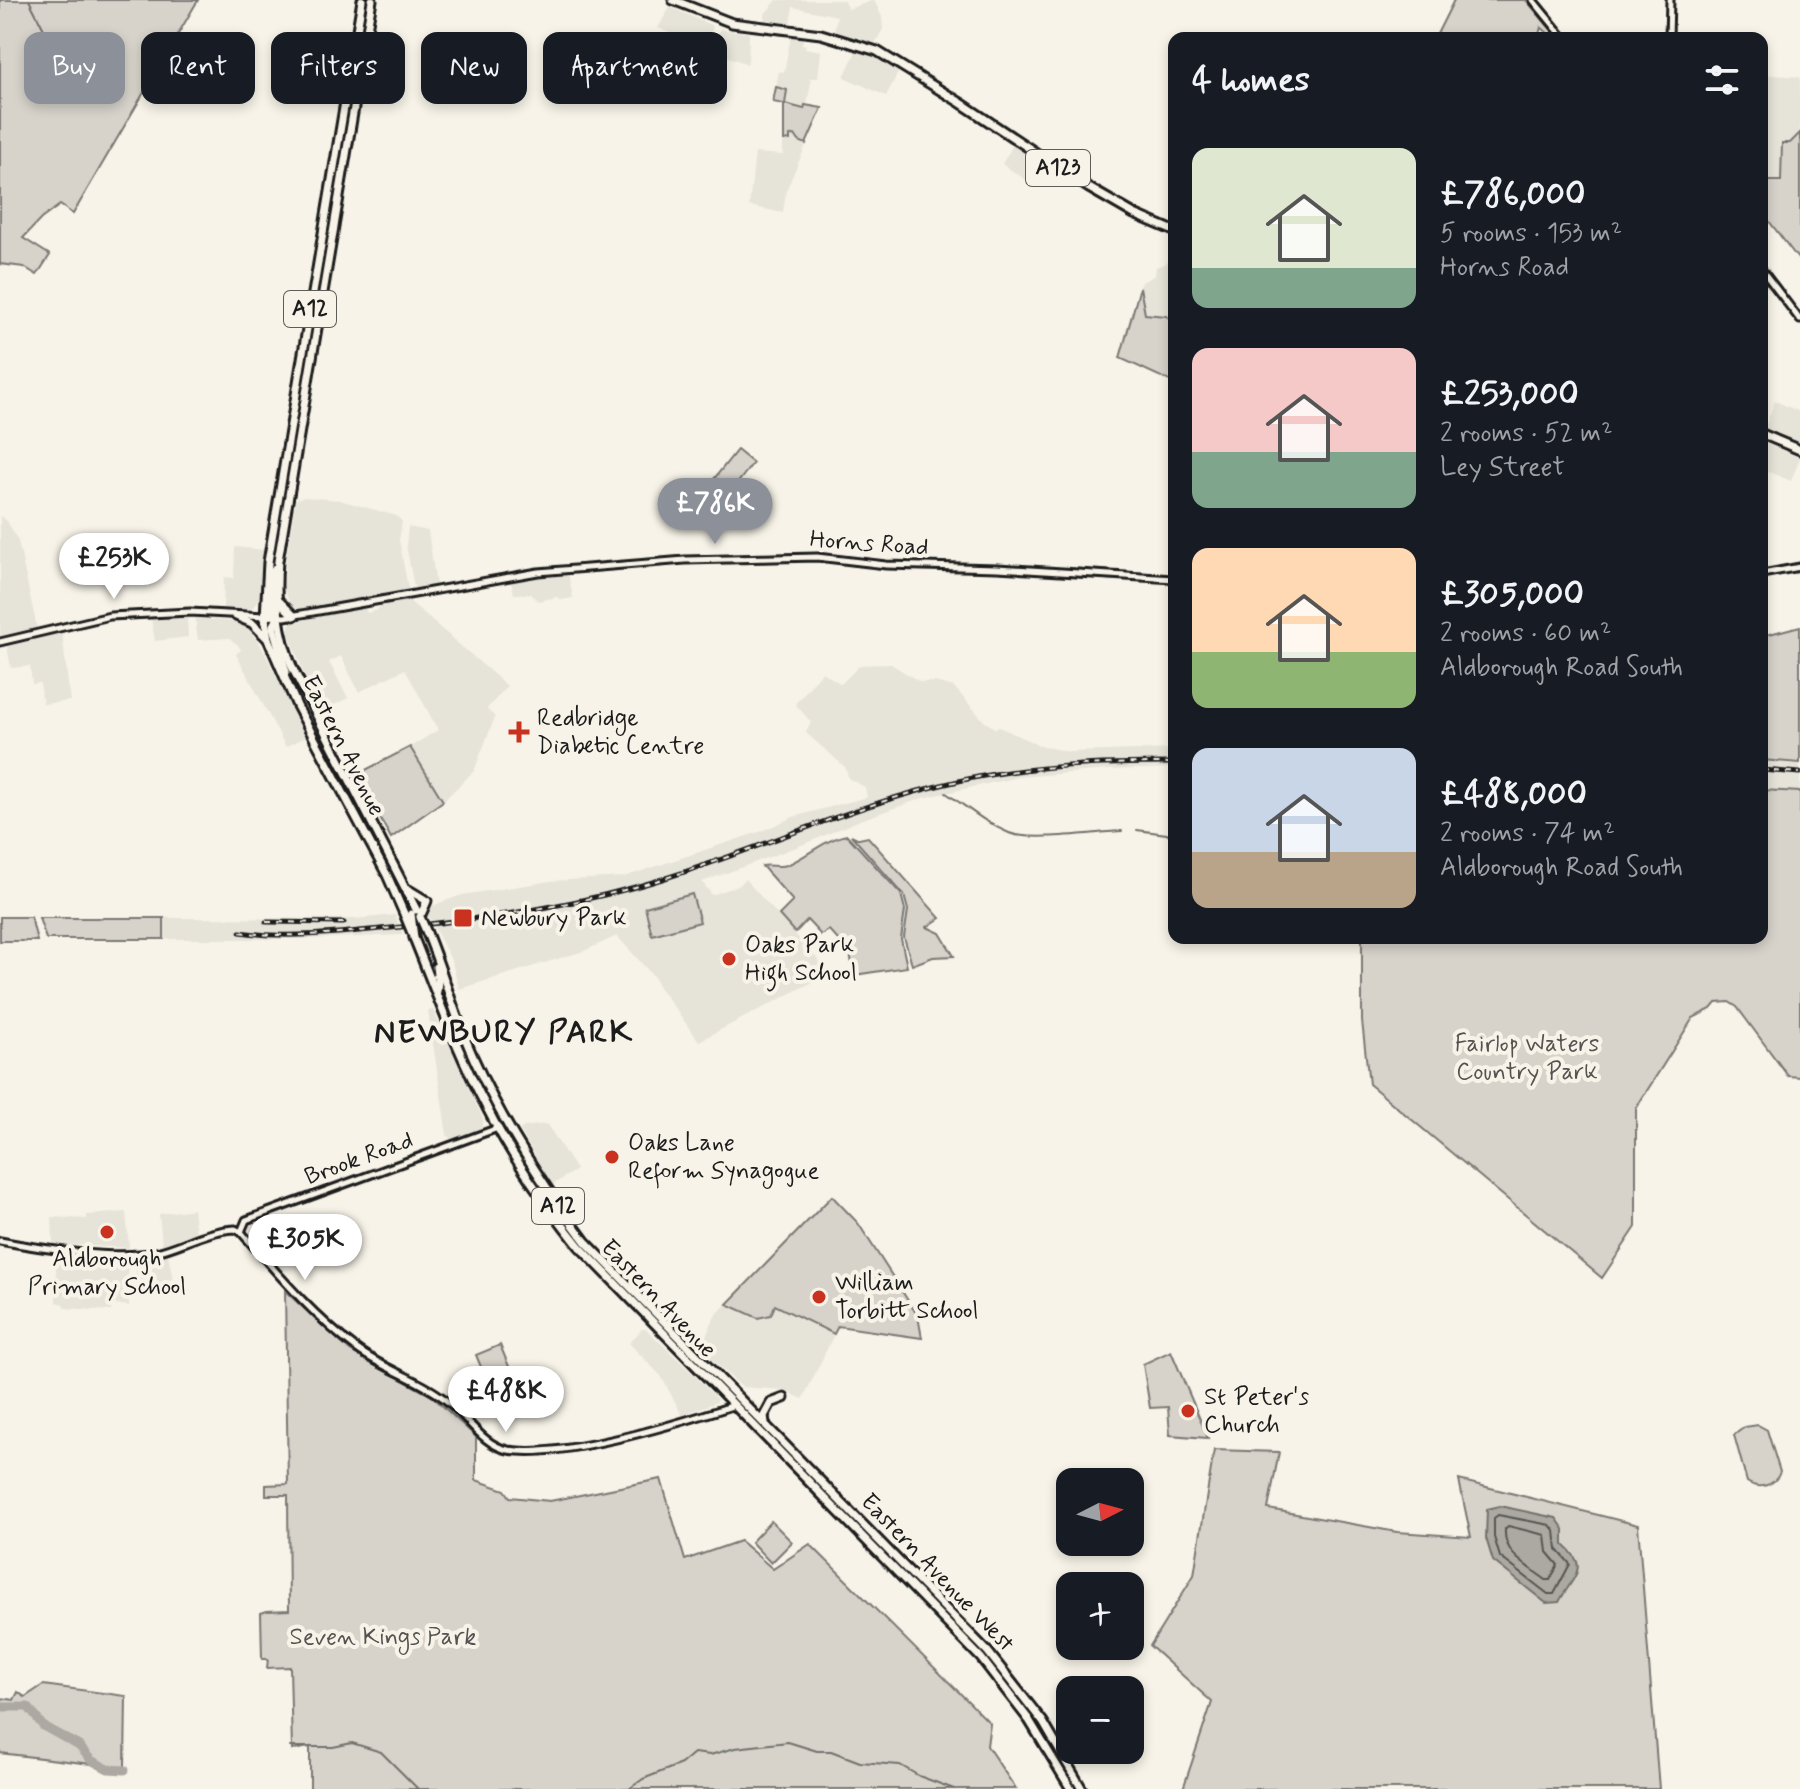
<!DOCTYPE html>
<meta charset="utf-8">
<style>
:root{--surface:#171b24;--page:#20242c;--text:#f1f3f6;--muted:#9ea1a6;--accent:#8c9099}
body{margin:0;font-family:Mynerve,sans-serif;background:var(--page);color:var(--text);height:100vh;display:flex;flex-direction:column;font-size:30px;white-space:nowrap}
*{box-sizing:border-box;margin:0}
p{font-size:26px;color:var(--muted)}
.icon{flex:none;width:44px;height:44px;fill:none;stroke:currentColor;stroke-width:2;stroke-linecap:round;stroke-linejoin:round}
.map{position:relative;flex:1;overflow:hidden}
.side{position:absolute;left:1168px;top:32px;width:600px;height:912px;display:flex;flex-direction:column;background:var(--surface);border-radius:16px;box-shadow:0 4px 12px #0003}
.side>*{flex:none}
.banner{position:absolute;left:24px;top:32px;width:760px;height:72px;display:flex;gap:16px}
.needle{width:52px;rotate:84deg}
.buttons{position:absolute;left:1056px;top:1468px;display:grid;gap:16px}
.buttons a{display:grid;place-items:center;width:88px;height:88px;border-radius:16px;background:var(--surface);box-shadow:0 4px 12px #0003;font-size:40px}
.price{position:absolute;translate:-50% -68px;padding:0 18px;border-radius:28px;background:#fff;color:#222;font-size:26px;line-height:52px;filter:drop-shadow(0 2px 4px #0008)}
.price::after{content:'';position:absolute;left:50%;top:48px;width:24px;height:18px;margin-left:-12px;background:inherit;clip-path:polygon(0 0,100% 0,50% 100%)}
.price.current{background:var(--accent);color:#fff}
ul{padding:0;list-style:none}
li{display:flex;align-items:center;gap:24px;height:200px;padding:0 24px}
li span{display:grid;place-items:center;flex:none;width:224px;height:160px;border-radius:16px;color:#555}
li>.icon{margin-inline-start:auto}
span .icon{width:96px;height:96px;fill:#fffc;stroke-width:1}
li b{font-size:34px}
h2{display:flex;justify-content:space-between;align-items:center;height:96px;padding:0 24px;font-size:34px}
.chip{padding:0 28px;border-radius:16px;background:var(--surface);box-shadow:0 4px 12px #0003;font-size:28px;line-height:72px}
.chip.current{background:var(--accent);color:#fff}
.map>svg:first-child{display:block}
.built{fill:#e6e3d9}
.green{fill:#d7d3cb;stroke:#7a7874;stroke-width:2}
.water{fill:#aca9a2;stroke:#72716c;stroke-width:2}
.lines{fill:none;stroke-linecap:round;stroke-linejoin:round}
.shore{stroke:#565452;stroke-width:2}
.stream{stroke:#72716c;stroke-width:2}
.river{stroke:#aca9a2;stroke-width:9}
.tertiary-casing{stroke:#1c1c1c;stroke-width:11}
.primary-casing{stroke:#1c1c1c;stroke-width:13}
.trunk-casing{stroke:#1c1c1c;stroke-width:13}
.tertiary{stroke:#f7f3e8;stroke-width:5}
.primary{stroke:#f7f3e8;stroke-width:7}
.trunk{stroke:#f7f3e8;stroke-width:7}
.rail-casing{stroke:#1c1c1c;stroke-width:5}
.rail{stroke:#f7f3e8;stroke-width:2;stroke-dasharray:6;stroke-linecap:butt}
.trunk-bridge-casing{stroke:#1c1c1c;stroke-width:13;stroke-linecap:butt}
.trunk-bridge{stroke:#f7f3e8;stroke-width:7}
.poi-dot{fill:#c8321e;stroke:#f7f3e8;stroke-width:3}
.labels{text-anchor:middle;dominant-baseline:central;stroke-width:8;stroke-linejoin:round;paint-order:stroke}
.shield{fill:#f7f3e8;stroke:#5e5c59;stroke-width:2}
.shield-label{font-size:22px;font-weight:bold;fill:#1c1c1c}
.street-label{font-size:24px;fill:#1c1c1c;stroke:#f7f3e8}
.poi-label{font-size:24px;fill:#1c1c1c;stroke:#f7f3e8;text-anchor:start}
.park-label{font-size:24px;fill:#545351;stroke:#f7f3e8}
.district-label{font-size:32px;font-weight:bold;letter-spacing:2px;fill:#1c1c1c;stroke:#f7f3e8}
</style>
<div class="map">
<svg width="1800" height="1789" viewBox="0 0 1800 1789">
<rect width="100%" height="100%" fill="#f7f3e8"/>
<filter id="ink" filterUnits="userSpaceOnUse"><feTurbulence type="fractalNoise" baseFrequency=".0125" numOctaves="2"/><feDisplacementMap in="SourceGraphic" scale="16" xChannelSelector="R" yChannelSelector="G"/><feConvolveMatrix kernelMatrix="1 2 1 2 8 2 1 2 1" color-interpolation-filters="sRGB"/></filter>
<g filter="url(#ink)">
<!-- built -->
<g class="built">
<path d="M777 0H843L848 9 874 0 882 17 883 29 875 43 834 31 837 16 793 7 790 24 765 20 764 15Z"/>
<path d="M670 7 713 26 705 49 658 28Z"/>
<path d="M720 29 749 33 748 64 712 51Z"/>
<path d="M791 36 803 37 802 44 806 45 805 48 821 51 818 78H809L811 82 807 105 822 108 786 191 783 213 749 206 755 153 783 155 784 104 773 102 779 71 784 72Z"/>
<path d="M857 49 876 56 899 71 886 96 844 77Z"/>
<path d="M1762 74 1800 77 1799 260 1762 212Z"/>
<path d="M1013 145 1038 163 1029 182 1002 164Z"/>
<path d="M1174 244V383L1120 358 1125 347V332L1142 282 1155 275 1156 267 1167 263Z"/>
<path d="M1775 401 1800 412V444L1764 430Z"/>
<path d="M1762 442 1800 458 1791 481 1762 469Z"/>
<path d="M305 497 339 500 397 516 402 522 399 540 408 588 404 592 308 609 292 608 284 590 286 559 296 499Z"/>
<path d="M0 516 7 521 18 541 37 628 0 636Z"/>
<path d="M408 527 428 531 436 585 417 589 414 587 406 545Z"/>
<path d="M235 547 264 550 259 599 252 608 244 610 223 608 224 577 234 578Z"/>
<path d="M568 572 573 598 561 600 557 597 538 601 531 594H514L511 581Z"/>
<path d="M407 599 507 686 487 709 495 717 474 771 443 801 410 747 438 730 405 669 359 692 341 656 329 662 348 698 323 711 304 674 288 631 290 623 365 607 367 613 377 610 382 604Z"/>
<path d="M187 617 188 637 155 641 151 618Z"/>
<path d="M195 618 239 622 249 628 259 642 307 736 286 747 236 654 241 650 238 645 229 638 198 640Z"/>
<path d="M62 632 70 701 43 704 40 683 32 684 30 666 11 668 7 646Z"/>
<path d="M891 664 920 682H935L954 687 984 721 996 729 997 726 1041 746 1069 752 1174 749V768L1108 770 1018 777 923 798 860 820 807 843 702 882 712 895 740 885 745 879 830 973 699 1041 659 987 654 977 617 936 584 951 459 989 452 962 425 910 437 904 462 895 551 881 624 877 762 831 793 817 867 797 865 787 849 779 845 767 806 733 811 722 795 704 822 672 841 684 860 665Z"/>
<path d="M1762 760 1800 763V792L1762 790Z"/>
<path d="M395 915 403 935 308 939H164V918L355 919Z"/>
<path d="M433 1010 484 1121 480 1130 452 1140 447 1135 428 1011Z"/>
<path d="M547 1124 576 1170 552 1185 520 1130 524 1127Z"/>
<path d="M832 1196 858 1223 918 1316 922 1338 838 1326 803 1399 783 1390 742 1387 700 1349 715 1316Z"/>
<path d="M193 1209 196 1233 162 1244 159 1214Z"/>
<path d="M126 1212 129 1248 53 1244 52 1217 87 1219V1215Z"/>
<path d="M56 1255 128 1259 129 1306 112 1304 111 1311 65 1308 63 1304 56 1302Z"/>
<path d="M168 1255 173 1279 136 1288V1262Z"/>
<path d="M642 1329H646L695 1376 718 1400 717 1402 682 1415 661 1376 629 1343Z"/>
</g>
<!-- green -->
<g class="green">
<path d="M0 0H198L73 214 60 205 41 219 23 238 50 255 37 275 24 267 0 264Z"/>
<path d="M1454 0H1526L1554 33 1550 35 1541 27 1538 38H1435Z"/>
<path d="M776 87 787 90 785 104 804 109 805 105 822 108 806 144 799 141 795 135 790 136V140L784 141V104L773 102Z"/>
<path d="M1800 133V259L1799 260 1762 212V181H1781L1782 143H1790Z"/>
<path d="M1140 287 1145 314 1166 316 1174 321V383L1120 358Z"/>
<path d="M737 450 753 463 726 498 710 484Z"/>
<path d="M1800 626V763L1762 760V636Z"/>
<path d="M410 747 443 801 391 838 356 775Z"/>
<path d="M1762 790 1800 792V1077L1788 1076 1737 1007 1729 1002 1716 1003 1711 1009 1693 1018 1636 1108V1227L1602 1278 1369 1084 1362 1021V938H1762Z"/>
<path d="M847 835 901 894 905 910 901 939 907 967 854 975 850 953 829 930 821 935 807 920 795 933 779 915 793 901 762 866C770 864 779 868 787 865 808 856 825 839 847 835Z"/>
<path d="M851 835 859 839 868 837 940 918 927 927 940 933 954 956 933 957 912 965 904 937 908 910 904 895Z"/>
<path d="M692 894 700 922 652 935 645 907Z"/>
<path d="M31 917 37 941H0V917Z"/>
<path d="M39 918H164V939H46Z"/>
<path d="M832 1196 858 1223 918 1316 922 1338 838 1326 834 1334 775 1305 771 1315 758 1318 727 1304Z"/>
<path d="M285 1291 350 1351 433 1397 476 1437V1480L505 1490 510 1497 550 1501 661 1479 685 1560 740 1541 773 1569 810 1544 990 1723 987 1746 1016 1789H310V1747L292 1750 290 1667 267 1668 268 1659H262L261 1613 267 1611 289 1610 288 1495H266V1485L288 1484Z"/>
<path d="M500 1345 520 1393 508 1398 498 1374 486 1379 476 1355Z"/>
<path d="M1171 1351 1208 1438 1170 1435 1168 1407 1150 1408 1143 1364Z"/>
<path d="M1758 1425 1767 1430 1780 1472C1775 1486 1759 1490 1747 1482L1734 1435 1745 1427Z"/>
<path d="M1214 1450 1279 1452 1268 1509 1397 1532 1471 1537 1459 1480 1638 1525 1659 1789H1183L1212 1702 1150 1646 1194 1575Z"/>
<path d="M771 1521 792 1542 771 1563 751 1542Z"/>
<path d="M43 1685 126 1696 125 1768 0 1753V1698L14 1700 18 1692 25 1697Z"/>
</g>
<!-- water -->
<path class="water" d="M1500 1506 1556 1518 1564 1529V1545C1590 1568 1574 1575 1559 1602L1546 1603 1493 1561 1486 1538 1487 1509Z"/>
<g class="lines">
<!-- shore -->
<g class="shore">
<path d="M1498 1515 1550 1525 1555 1531 1557 1549 1570 1564 1554 1594H1548L1500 1557 1494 1537V1518Z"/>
<path d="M1508 1526 1545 1535 1547 1552 1558 1565 1550 1580H1546C1528 1566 1503 1555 1505 1529Z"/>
</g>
<!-- stream -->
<g class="stream">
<path d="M29 0 57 55"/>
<path d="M946 793C967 807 985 823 1009 833 1032 842 1096 832 1122 831"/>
<path d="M1137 830 1174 835"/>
<path d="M290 1747H333L352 1743 381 1752 418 1789"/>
<path d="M629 1789 643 1779 681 1764 694 1753 710 1755 735 1748 788 1742 817 1751H831L860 1762 900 1765 919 1776 954 1789"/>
</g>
<!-- river -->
<path class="river" d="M0 1707H28L43 1726 79 1746 91 1760 108 1769 125 1770"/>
<!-- tertiary casing -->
<g class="tertiary-casing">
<g id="tertiary">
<path d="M1533 0 1564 38"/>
<path d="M1669 38 1670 0"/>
<path d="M1762 270 1800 320"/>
<path d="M1762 574 1800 567"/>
<path d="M0 642 110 616 190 612 285 617 538 572 685 560 817 557 886 565 997 568 1174 579"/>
<path d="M241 1232 246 1220 498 1128"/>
<path d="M0 1241C42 1249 115 1260 156 1252 182 1246 208 1230 235 1229L241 1232C277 1273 313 1316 357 1349 385 1370 420 1379 447 1401 467 1416 482 1445 508 1450 564 1459 680 1423 735 1405"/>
</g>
</g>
<!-- primary casing -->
<g class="primary-casing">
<g id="primary">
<path d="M673 0 732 23 821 34 877 51 961 103 1089 188 1134 214 1174 231"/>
<path d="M1762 434 1800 450"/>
</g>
</g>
<!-- trunk casing -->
<g class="trunk-casing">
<g id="trunk">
<path d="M362 0 268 562 265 618 268 639 297 706 387 875 405 916"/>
<path d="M372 0 278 561C275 600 278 633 293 669L420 917"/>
<path d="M278 600 294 616"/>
<path d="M236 616 252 623 268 639"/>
<path d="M265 618 272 612 271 582 275 568"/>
<path d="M278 618 273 627 286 672"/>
<path d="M409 890 427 901 420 917"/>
<path d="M427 933C444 974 455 1018 474 1059 503 1124 542 1184 585 1241L988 1652 1043 1722 1082 1789"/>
<path d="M414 938C437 995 458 1054 487 1108 512 1158 545 1203 579 1246L981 1658 1029 1720 1071 1789"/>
<path d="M436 967 438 980 437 991"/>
<path d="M765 1423 764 1416 771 1403 784 1398"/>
</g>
</g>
<!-- tertiary -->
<use href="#tertiary" class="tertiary"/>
<!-- primary -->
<use href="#primary" class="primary"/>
<!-- trunk -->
<use href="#trunk" class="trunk"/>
<!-- rail casing -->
<g class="rail-casing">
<g id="rail">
<path d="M1762 770 1800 773"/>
<path d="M266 922 344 923"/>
<path d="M240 932C291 939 340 933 391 928 473 920 556 909 635 887 747 856 850 804 963 780 1033 765 1103 763 1174 763"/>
</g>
</g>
<!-- rail -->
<use href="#rail" class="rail"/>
<!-- trunk-bridge casing -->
<g class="trunk-bridge-casing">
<g id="trunk-bridge">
<path d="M411 914 414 938"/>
<path d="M405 916 412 933"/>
<path d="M420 917 427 933"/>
</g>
</g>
<!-- trunk-bridge -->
<use href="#trunk-bridge" class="trunk-bridge"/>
</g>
</g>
<!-- markers -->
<g class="poi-dot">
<path d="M515 720h8v8h8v8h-8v8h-8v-8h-8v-8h8z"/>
<rect x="453" y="908" width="20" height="20" rx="4"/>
<circle cx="729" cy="959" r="8"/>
<circle cx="612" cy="1157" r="8"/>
<circle cx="107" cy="1232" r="8"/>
<circle cx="819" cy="1297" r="8"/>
<circle cx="1188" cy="1411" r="8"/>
</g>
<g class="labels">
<!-- shield labels -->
<g class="shield">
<rect x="1026" y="150" width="64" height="36" rx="6"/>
<rect x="284" y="291" width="52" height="36" rx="6"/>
<rect x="532" y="1188" width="52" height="36" rx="6"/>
</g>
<g class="shield-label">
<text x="1058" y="168">A123</text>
<text x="310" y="309">A12</text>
<text x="558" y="1206">A12</text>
</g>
<!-- street labels -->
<g class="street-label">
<text transform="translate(869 544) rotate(4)">Horns Road</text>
<text transform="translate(343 746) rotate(63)">Eastern Avenue</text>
<text transform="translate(359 1159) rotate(-20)">Brook Road</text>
<text transform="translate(658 1299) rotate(46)">Eastern Avenue</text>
<text transform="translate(937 1573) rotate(46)">Eastern Avenue West</text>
</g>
<!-- poi labels -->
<g class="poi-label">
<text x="537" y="718">Redbridge<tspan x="537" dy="28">Diabetic Centre</tspan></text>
<text x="481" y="918">Newbury Park</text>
<text x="745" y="945">Oaks Park<tspan x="745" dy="28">High School</tspan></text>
<text x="628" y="1143">Oaks Lane<tspan x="628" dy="28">Reform Synagogue</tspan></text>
<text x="107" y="1259" text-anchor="middle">Aldborough<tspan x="107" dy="28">Primary School</tspan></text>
<text x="835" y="1283">William<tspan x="835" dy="28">Torbitt School</tspan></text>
<text x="1204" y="1397">St Peter's<tspan x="1204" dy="28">Church</tspan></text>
</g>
<!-- park labels -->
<g class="park-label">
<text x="1527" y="1044">Fairlop Waters<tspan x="1527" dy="28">Country Park</tspan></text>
<text x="383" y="1637">Seven Kings Park</text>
</g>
<!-- district labels -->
<g class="district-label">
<text x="504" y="1033">NEWBURY PARK</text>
</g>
</g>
</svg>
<div class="buttons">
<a><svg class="needle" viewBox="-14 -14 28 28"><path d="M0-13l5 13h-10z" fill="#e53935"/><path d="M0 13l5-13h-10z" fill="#9ea1a6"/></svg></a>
<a>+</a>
<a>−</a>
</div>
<b class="price current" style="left:715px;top:546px">£786K</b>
<b class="price" style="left:114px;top:601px">£253K</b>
<b class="price" style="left:305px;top:1282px">£305K</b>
<b class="price" style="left:506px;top:1434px">£488K</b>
<div class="banner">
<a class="chip current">Buy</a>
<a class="chip">Rent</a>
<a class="chip">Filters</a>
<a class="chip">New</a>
<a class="chip">Apartment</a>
</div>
<section class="side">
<h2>4 homes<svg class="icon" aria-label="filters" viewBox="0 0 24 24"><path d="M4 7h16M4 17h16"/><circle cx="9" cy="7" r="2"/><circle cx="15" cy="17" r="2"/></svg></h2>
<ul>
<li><span style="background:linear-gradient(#dfe7d0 75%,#7fa58c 0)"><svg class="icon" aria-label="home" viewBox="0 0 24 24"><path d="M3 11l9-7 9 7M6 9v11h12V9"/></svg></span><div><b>£786,000</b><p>5 rooms · 153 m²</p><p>Horns Road</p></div></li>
<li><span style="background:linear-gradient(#f6c9c9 65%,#7fa58c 0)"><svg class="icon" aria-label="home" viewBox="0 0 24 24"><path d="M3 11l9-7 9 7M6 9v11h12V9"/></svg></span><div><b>£253,000</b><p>2 rooms · 52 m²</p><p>Ley Street</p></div></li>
<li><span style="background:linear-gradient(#ffd9b3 65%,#8fb573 0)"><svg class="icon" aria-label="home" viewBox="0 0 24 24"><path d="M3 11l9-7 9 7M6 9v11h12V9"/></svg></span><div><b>£305,000</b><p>2 rooms · 60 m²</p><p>Aldborough Road South</p></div></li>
<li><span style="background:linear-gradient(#c9d6e8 65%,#b9a48a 0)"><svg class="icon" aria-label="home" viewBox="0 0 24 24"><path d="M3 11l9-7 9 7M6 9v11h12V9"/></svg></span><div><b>£488,000</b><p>2 rooms · 74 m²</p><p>Aldborough Road South</p></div></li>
</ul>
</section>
</div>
